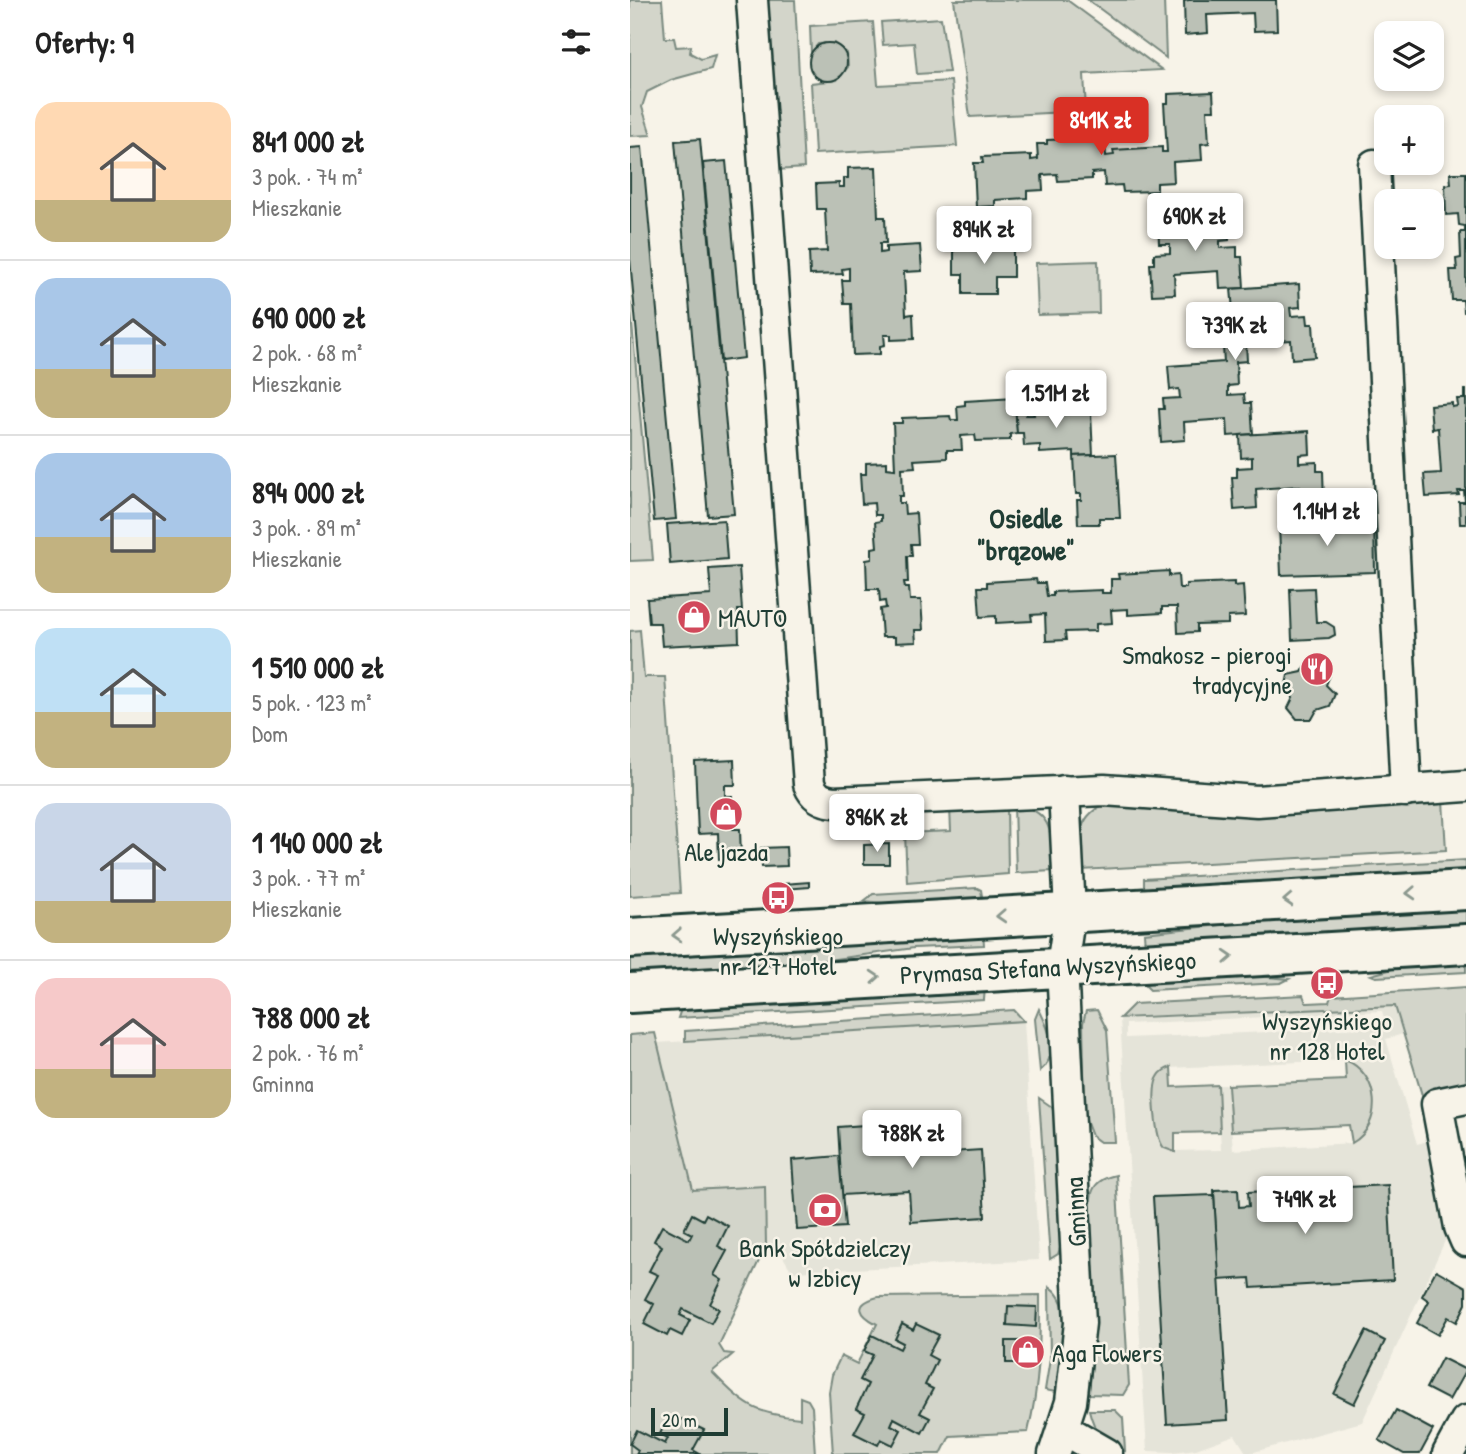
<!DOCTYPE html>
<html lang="pl">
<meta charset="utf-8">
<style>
:root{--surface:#fff;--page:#f2f2f2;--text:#222;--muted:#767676;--line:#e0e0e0;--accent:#d93025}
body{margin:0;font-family:"Patrick Hand",sans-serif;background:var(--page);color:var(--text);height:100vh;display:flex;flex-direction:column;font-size:26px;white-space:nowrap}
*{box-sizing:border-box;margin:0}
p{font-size:23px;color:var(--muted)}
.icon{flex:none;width:38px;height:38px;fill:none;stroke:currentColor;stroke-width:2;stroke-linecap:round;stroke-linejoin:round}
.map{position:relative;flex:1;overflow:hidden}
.side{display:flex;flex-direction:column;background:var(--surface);width:630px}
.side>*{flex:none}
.buttons{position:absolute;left:744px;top:21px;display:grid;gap:14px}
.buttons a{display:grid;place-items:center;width:70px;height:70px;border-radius:14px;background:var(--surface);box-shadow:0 4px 10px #0003;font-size:35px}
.scale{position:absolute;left:21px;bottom:18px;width:77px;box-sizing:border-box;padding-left:7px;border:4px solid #1f3d34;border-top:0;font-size:19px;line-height:24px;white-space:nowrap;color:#1f3d34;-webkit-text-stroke:5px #f7f3e8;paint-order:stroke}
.price{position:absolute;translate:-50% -60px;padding:0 16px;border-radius:7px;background:#fff;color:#222;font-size:23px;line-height:46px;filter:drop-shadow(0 2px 4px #0008)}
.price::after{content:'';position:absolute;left:50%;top:42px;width:21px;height:16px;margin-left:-10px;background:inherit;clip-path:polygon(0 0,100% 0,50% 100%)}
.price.on{background:var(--accent);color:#fff}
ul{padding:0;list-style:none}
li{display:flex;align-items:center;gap:21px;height:175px;padding:0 35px}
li+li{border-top:2px solid var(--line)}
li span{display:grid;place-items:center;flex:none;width:196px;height:140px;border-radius:21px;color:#555}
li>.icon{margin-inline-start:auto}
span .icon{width:84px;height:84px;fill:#fffc;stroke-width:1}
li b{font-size:30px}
h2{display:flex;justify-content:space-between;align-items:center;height:84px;padding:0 35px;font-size:30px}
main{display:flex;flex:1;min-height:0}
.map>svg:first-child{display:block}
.built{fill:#e5e4d9;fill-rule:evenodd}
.green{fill:#d3d5ca;stroke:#79897f;stroke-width:2}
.building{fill:#bbc1b6;stroke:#1f3d34;stroke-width:2}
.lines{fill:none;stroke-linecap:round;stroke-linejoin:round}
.minor-casing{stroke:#1f3d34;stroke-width:35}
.major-casing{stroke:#1f3d34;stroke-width:44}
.minor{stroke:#f7f3e8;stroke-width:30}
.major{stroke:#f7f3e8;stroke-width:38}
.oneway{stroke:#8b988e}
.labels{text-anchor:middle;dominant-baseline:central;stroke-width:5;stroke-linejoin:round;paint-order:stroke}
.poi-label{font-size:26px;fill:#1f3d34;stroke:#f7f3e8}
.street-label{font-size:26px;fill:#1f3d34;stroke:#f7f3e8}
.neighbourhood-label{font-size:28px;font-weight:bold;fill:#1f3d34;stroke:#f7f3e8}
</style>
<main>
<section class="side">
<h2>Oferty: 9<svg class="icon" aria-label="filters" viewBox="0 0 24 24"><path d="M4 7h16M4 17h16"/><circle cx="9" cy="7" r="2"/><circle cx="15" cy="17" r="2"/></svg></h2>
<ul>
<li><span style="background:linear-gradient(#ffd9b3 70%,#c2b280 0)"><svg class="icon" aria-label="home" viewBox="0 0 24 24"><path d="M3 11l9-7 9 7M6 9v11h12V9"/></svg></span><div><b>841 000 zł</b><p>3 pok. · 74 m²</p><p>Mieszkanie</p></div></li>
<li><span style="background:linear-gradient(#a9c7e8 65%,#c2b280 0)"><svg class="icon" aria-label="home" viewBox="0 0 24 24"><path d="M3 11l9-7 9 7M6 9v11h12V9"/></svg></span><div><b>690 000 zł</b><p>2 pok. · 68 m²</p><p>Mieszkanie</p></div></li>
<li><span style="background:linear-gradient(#a9c7e8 60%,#c2b280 0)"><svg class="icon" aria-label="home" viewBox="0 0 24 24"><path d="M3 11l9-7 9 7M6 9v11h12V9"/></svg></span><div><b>894 000 zł</b><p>3 pok. · 89 m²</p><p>Mieszkanie</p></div></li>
<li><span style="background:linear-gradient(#bfe0f5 60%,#c2b280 0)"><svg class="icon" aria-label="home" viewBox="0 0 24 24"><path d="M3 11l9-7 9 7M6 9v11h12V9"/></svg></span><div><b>1 510 000 zł</b><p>5 pok. · 123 m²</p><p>Dom</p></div></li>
<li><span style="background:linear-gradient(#c9d6e8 70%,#c2b280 0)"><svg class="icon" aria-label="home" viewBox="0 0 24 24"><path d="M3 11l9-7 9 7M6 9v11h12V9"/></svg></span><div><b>1 140 000 zł</b><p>3 pok. · 77 m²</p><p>Mieszkanie</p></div></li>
<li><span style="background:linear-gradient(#f6c9c9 65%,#c2b280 0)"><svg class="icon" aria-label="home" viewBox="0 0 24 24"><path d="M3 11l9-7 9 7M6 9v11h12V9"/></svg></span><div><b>788 000 zł</b><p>2 pok. · 76 m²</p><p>Gminna</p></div></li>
</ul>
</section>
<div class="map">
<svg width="836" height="1454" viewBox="0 0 836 1454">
<rect width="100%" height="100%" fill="#f7f3e8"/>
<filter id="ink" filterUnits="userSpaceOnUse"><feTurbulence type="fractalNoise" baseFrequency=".0143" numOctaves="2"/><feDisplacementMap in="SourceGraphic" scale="14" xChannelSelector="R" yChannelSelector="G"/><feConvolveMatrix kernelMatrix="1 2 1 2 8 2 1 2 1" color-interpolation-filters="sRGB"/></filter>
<g filter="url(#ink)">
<!-- built -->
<g class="built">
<path d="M766 1006 806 1139 819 1232 732 1422 617 1454 605 1435 566 1449 543 1452 517 1451 490 1019ZM752 1011 756 1027 496 1038V1024ZM773 1034 804 1139 787 1144 756 1039ZM715 1060 734 1073 738 1080 744 1108 733 1134 722 1143 603 1150 598 1085H588L591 1150 542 1151 534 1148 528 1140 527 1077 538 1068Z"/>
<path d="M394 1021 409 1260 162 1272 146 1245 136 1246 135 1186 63 1191 26 1043Z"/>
</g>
<!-- green -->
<g class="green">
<path d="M0 0H32L35 38H44L46 47 61 46 60 53 71 59 85 55 81 69 41 80 17 92 12 107 21 135 0 136Z"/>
<path d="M132 0H165L174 168 147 170Z"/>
<path d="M324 0H437L532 70 454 74 456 111 340 117Z"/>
<path d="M458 0H534L536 58Z"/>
<path d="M311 18 319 72 287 74 284 43 253 45 251 22Z"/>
<path d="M243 22 248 85 321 81 327 146 185 154 181 83 207 80 218 67 217 53 204 43 188 44 181 53 180 26Z"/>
<path d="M468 261 469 313 408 315 406 263Z"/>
<path d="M0 301 23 560 0 561Z"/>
<path d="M10 630 14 677H35L50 893 0 896V631Z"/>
<path d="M813 801 816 850 451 870C450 841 444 817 477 803Z"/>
<path d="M377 805 378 874 277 882 275 833 321 831 320 807Z"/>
<path d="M384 805C426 810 421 838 423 871L386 873Z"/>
<path d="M836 860V877L514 896V879Z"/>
<path d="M347 888 351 890 353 902 280 906 234 901 243 894Z"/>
<path d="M836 904V929L515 947 514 933 743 909Z"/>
<path d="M353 931 354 945 284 948 126 970 0 980V952Z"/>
<path d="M836 958V972L746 977 741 975 795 960Z"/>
<path d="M587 972 659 979 651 983 520 990 516 986 515 976Z"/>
<path d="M355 987 354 1000 48 1018 50 1012 58 1004Z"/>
<path d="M836 987V1087L792 1095 765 1006 490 1018 504 1004 673 995 676 1003H678L699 1002 701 996Z"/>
<path d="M409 1009C419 1029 430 1055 410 1071L405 1019Z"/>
<path d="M384 1010 394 1021 55 1041V1031Z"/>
<path d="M467 1010 477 1030 485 1142H470L462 1136 455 1118 453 1023 456 1011Z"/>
<path d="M25 1033 63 1190 135 1186 136 1246 89 1345 94 1353 103 1354 82 1372C114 1405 124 1414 170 1418V1397L178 1400 182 1407 185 1454H0V1035Z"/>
<path d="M715 1060C750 1073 754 1125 722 1143L719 1125 601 1131 598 1085 716 1080Z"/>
<path d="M541 1067 542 1087 588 1085 590 1132 545 1133V1152L534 1148C525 1138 521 1088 528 1077 531 1071 536 1069 541 1067Z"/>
<path d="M409 1098 422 1107 425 1117 431 1245 428 1254 420 1259Z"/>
<path d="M486 1175 499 1385 493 1395 459 1394C462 1361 466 1329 465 1296 463 1269 455 1218 462 1193 465 1182 476 1177 486 1175Z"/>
<path d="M419 1287C448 1303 431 1365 426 1392L415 1390 420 1359Z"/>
<path d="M410 1295C410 1345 410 1383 398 1432L320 1436 311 1454H203L199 1392 202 1375 211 1356 227 1364 247 1324C230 1315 222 1304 248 1297Z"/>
<path d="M459 1410H485L493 1418 495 1451C474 1445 464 1431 459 1410Z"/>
</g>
<!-- building -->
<g class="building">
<path d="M559 0H646L647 30 624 31 623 13 577 15 578 33 555 35 554 1Z"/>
<circle cx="198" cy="62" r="19"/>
<path d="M583 92 584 110H577L579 143 571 144 572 160 543 162 544 182 527 183V191L493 192 492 185 475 186 474 172 462 173V179L428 181 427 174 412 175 413 190 397 191V198L365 200V206L346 207 344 163H353L352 157 401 155V160L408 159 407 144H417V140L465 138 466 142 475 141 476 156 484 155 483 150 532 147V152H537L534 103H538V94Z"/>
<path d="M70 139 104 514 78 516 45 141Z"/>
<path d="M12 147 46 519 24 521 0 259V148Z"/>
<path d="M96 161 114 358 91 361 73 163Z"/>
<path d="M246 167 248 217H255L256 243H250V253L256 252V247L290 245 292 271 274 272 276 315 283 314 284 339 261 340V335H254L255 345 250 346V354L223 355 221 304H214L212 280H219V268L212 269 213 274 180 275 179 252 197 251 195 209H187L186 184 209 183V187H214V178H218V168Z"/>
<path d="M820 173H836V312H834L833 300H822L820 270H827L826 259 831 258 830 232H835V226L829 225 828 214 816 215 815 185 821 184Z"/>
<path d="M598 216 599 240 590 241V248L607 247V257H612L614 288 590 289 589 271 544 274 545 294 522 295 520 264H524V254L540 253V244H529L528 219Z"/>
<path d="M357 242H383V277H365V294H333V274H324V248H357Z"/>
<path d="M669 284 670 307 660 308 661 316 677 315 678 324H683L685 357 662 359 661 340 616 343 617 361 606 362 607 385 598 386V395L614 394 615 403H621L623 434 598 436 597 419 554 422 555 440 531 442 529 409H534L533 399 550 398 549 389 540 390 538 366 594 362 592 331 597 330V321L614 320 613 309 603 310 601 289Z"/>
<path d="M834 390H836V524H830L829 502H835L834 491H828L829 495 796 497 794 474 811 473 808 428 802 429 800 405 822 403V407L828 406 827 399H834Z"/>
<path d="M385 398 387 433 380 434V440L346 441 345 435 331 436 332 450H317V458L284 460 285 467 272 468 273 496H269V503H274L275 514 286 513 288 544H281L282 556H277L278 582H274L275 588H279L280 600H291L293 630H285L286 642 265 643V637H252L250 609 256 608 255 601 250 602 249 589H237L236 560 242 559V548L247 547 245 522 251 521V515H245L244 503 232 504 230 474H236V463L257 462V468L265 469 263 423H272V418L320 416 321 420H328L327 406 335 405V401Z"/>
<path d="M395 401 396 415H404L403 411 451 409V413H461L463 455 444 456V451L410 453V445L394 446 393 433H387L385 402Z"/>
<path d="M679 431 680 454 669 455V463L687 462V471H693L694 504 671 505 670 486 626 489 627 508 604 510 602 477H607V468L622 467V457L611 458 610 435Z"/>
<path d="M486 454 490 518H469V524H448L447 500H451V494H446L444 456Z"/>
<path d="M94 520 97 559 40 564 37 524Z"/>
<path d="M744 521 745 572 651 575 649 524Z"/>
<path d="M109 567 112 610H108L109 642 32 646 30 623H19L17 599 81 595 79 569Z"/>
<path d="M539 571V576L548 575 549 588H556V584L604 582V586L613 585 615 616 598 617V624L567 625V632L548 633 547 607H532V613L498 615V609L481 610 482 623 466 624V631L435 632 436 640 416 641 415 614 401 615 402 621 366 623V616L350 617 348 587H357V582L406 579 407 583H415L417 596H423V592L472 590V593H481V579H489L488 574Z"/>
<path d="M684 588 686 622H696L704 627 705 635 699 638 662 640 660 589Z"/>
<path d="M678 662H691L700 675 696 685 705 694 700 706 687 710 682 719H667L658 708 663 698 655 690 658 675 672 672Z"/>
<path d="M104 760 105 785H95V796H102L103 829H110L111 858 89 859 88 833 68 834 65 762Z"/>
<path d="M259 844V864H234V845Z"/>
<path d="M156 847 157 866 132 867 131 848Z"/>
<path d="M179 882V887L154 889 153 884Z"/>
<path d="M303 1120 305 1153 351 1150 355 1217 281 1222 279 1191 212 1195 208 1127Z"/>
<path d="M209 1156 215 1227 167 1230 162 1160Z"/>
<path d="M758 1185 763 1280 621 1288 620 1278 588 1280 584 1190 608 1189 609 1207 619 1206 618 1192Z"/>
<path d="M584 1195 598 1420 537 1424 523 1197Z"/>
<path d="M62 1214 73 1220 76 1214 98 1226 88 1246 97 1251 84 1275 92 1280 80 1304 89 1309 81 1323 53 1309 50 1315 60 1320 52 1336 40 1330 37 1336 14 1324 24 1304 15 1299 28 1275 19 1271 32 1246 24 1241 32 1226 59 1240 62 1234 54 1230Z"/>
<path d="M806 1270 836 1287V1304L827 1322 818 1317 808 1335 787 1323 799 1301 792 1296Z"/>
<path d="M378 1306 407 1307 406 1327 377 1325Z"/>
<path d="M272 1324 283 1330 286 1324 309 1335 298 1355 307 1360 295 1385 303 1389 290 1413 300 1418 292 1433 264 1418 261 1425 271 1430 263 1445 251 1439 248 1445 224 1433 235 1413 226 1409 238 1384 230 1380 243 1355 234 1351 242 1335 270 1349 273 1343 265 1339Z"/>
<path d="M736 1331 755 1341 724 1404 704 1394Z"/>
<rect x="376" y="1341" width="30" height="22"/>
<path d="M812 1358 836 1370 819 1400 796 1388Z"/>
<path d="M766 1410 803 1430 790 1454H774L749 1440Z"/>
<path d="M37 1419 48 1424 51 1419 74 1430 63 1450 70 1454H6L8 1450 0 1444 7 1430 35 1444 38 1438 30 1434Z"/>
</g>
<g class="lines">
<!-- minor casing -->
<g class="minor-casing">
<g id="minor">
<path d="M122 0 179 784C184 797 192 801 205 802L474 790 627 801 836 786"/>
<path d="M744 165 776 791"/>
<path d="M836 1098 807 1104 830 1227 836 1241"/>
<path d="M434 1429 477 1454"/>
<path d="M424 1454 441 1402 450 1323 432 966 440 912 434 791"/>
<path d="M818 1454 836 1421"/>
</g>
</g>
<!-- major casing -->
<g class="major-casing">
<g id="major">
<path d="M0 938 836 890"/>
<path d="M0 993 836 944"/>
</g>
</g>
<!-- minor -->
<use href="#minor" class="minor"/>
<!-- major -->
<use href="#major" class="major"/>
</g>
<!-- one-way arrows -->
<defs><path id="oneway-chevron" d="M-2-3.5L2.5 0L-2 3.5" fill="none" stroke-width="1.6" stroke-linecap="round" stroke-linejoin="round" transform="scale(1.75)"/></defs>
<g class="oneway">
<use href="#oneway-chevron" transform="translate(781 893) rotate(177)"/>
<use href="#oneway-chevron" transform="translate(658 900) rotate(177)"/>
<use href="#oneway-chevron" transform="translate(371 916) rotate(177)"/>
<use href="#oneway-chevron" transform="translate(47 935) rotate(177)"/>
<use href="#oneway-chevron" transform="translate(598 957) rotate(-3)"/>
<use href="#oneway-chevron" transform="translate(245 977) rotate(-4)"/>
</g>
</g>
<!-- icons -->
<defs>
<g id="shop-disc" transform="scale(1.75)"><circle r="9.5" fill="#d1495b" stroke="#f7f3e8"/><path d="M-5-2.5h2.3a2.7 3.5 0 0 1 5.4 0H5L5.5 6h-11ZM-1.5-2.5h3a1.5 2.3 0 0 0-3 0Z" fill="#fff"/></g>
<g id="restaurant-disc" transform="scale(1.75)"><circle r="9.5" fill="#d1495b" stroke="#f7f3e8"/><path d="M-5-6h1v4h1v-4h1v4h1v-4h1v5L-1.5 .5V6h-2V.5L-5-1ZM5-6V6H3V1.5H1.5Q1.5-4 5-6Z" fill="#fff"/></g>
<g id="bus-disc" transform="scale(1.75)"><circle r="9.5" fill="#d1495b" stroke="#f7f3e8"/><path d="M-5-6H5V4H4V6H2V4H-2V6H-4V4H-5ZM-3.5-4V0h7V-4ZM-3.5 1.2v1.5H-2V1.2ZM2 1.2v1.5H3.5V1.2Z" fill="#fff"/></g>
<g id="bank-disc" transform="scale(1.75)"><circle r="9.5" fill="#d1495b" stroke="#f7f3e8"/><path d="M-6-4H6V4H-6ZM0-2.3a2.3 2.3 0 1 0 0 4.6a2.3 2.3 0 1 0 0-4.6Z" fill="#fff"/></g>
</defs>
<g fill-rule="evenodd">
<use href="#shop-disc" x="64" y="617"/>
<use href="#restaurant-disc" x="687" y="669"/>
<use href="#shop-disc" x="96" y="814"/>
<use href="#bus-disc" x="148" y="898"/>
<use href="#bus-disc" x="697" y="983"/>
<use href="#bank-disc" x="195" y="1210"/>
<use href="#shop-disc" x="398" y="1352"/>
</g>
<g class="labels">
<!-- poi labels -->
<g class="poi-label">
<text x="88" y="617" text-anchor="start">MAUTO</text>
<text x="662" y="654" text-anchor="end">Smakosz - pierogi<tspan x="662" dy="30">tradycyjne</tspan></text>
<text x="96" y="851">Ale jazda</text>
<text x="148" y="935">Wyszyńskiego<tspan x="148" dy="30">nr 127 Hotel</tspan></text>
<text x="697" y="1020">Wyszyńskiego<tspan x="697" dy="30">nr 128 Hotel</tspan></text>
<text x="195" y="1247">Bank Spółdzielczy<tspan x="195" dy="30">w Izbicy</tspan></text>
<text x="422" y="1352" text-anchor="start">Aga Flowers</text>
</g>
<!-- street labels -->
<g class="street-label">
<text transform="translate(418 967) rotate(-3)">Prymasa Stefana Wyszyńskiego</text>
<text transform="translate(445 1212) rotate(-93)">Gminna</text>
</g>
<!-- neighbourhood labels -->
<g class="neighbourhood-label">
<text x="396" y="518">Osiedle<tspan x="396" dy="32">"brązowe"</tspan></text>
</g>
</g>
</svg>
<div class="buttons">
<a><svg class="icon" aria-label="layers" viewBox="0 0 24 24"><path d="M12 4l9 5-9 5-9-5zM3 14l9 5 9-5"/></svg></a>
<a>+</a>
<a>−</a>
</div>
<div class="scale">20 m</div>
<b class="price on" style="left:471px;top:157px">841K zł</b>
<b class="price" style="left:565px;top:253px">690K zł</b>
<b class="price" style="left:354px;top:266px">894K zł</b>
<b class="price" style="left:605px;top:362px">739K zł</b>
<b class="price" style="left:426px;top:430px">1.51M zł</b>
<b class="price" style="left:697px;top:548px">1.14M zł</b>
<b class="price" style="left:247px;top:854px">896K zł</b>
<b class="price" style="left:282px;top:1170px">788K zł</b>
<b class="price" style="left:675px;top:1236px">749K zł</b>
</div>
</main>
